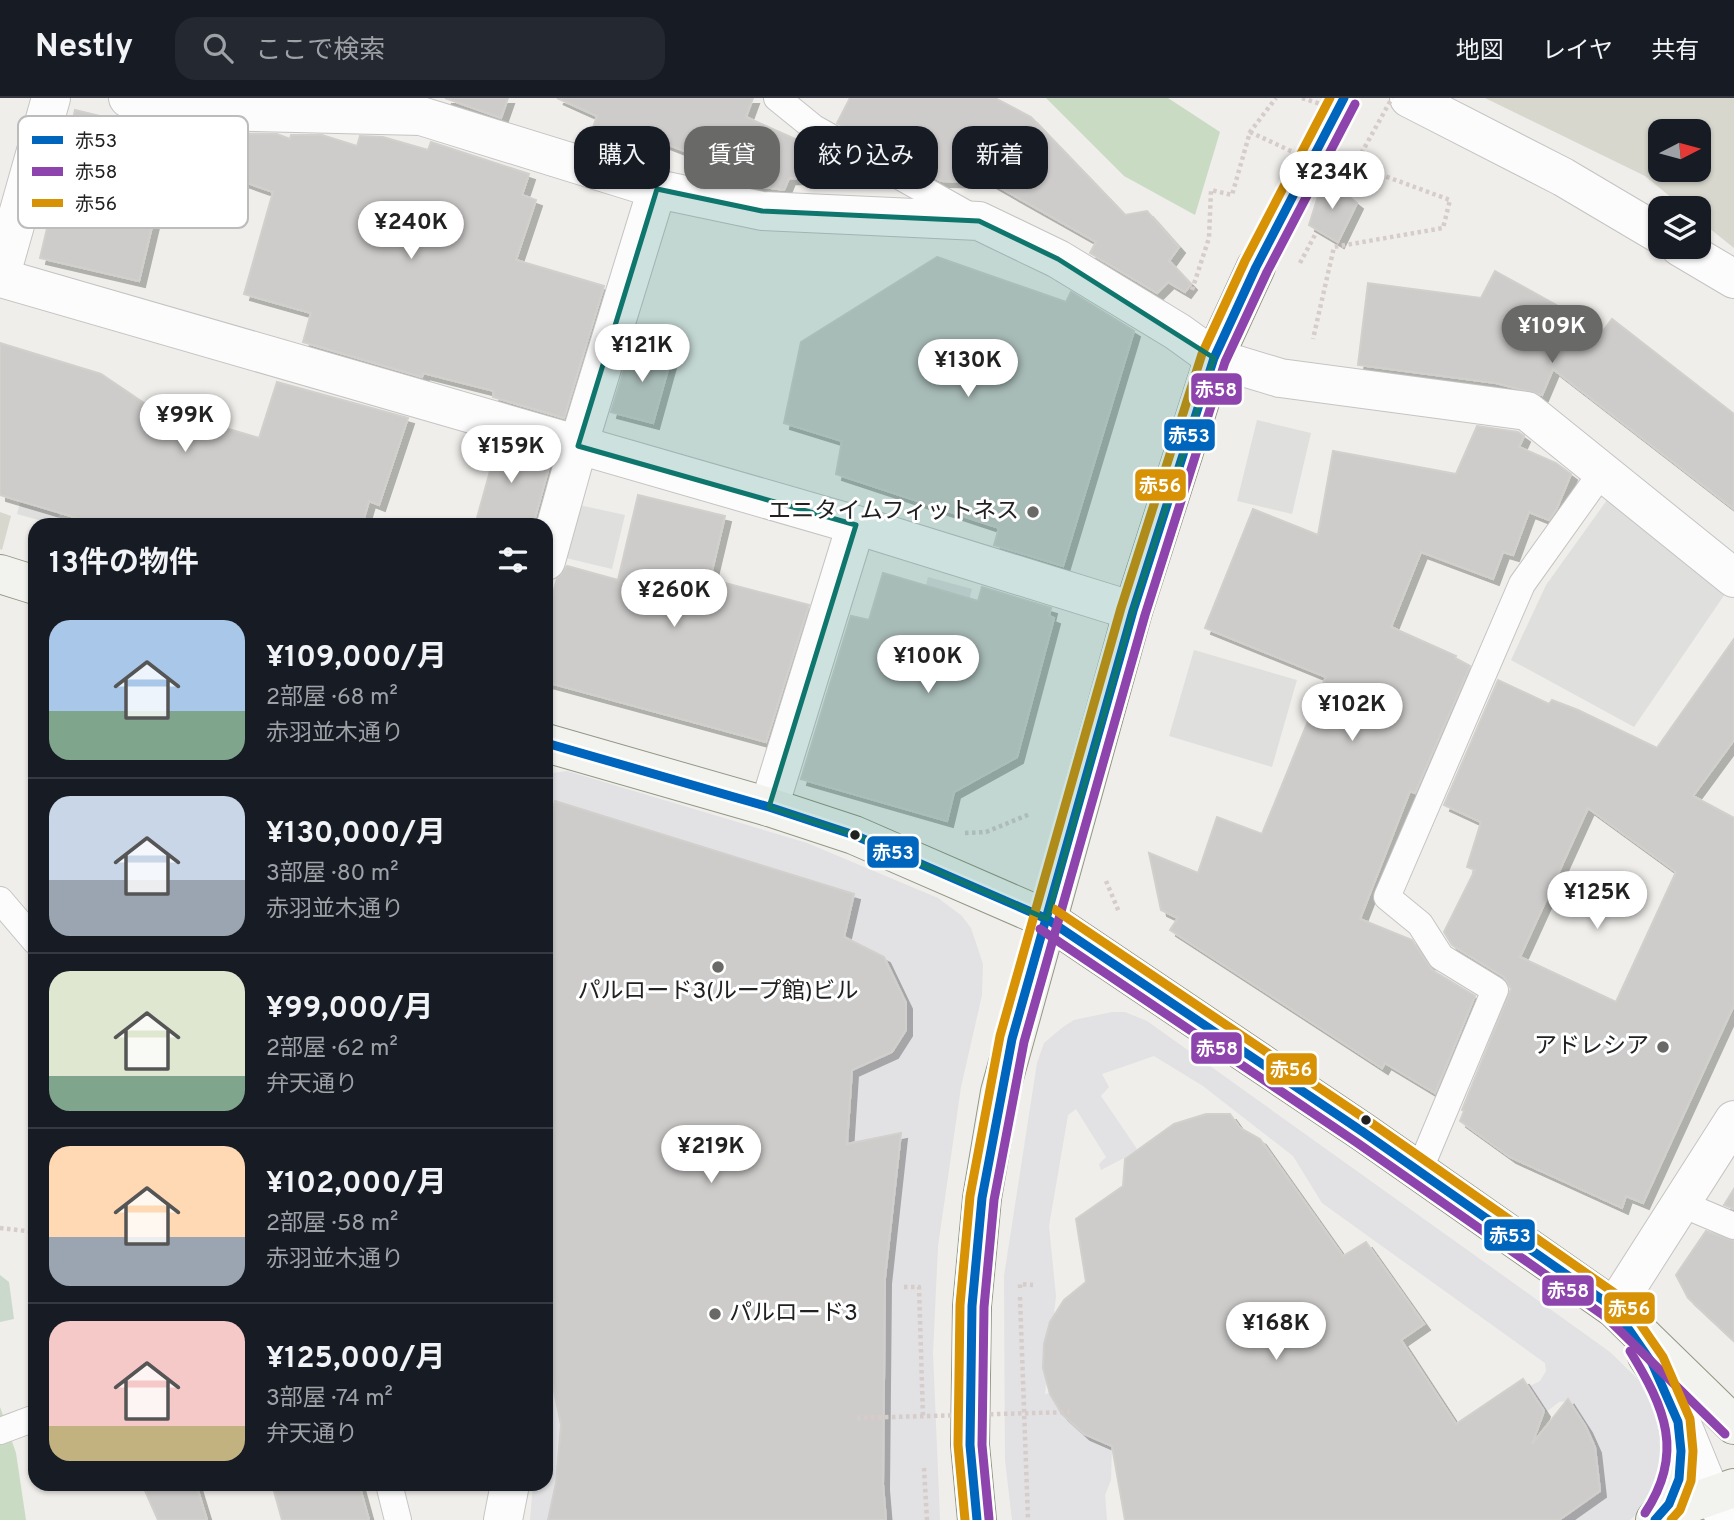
<!DOCTYPE html>
<html lang="ja">
<meta charset="utf-8">
<style>
:root{--surface:#171b24;--page:#242831;--text:#f1f3f6;--muted:#9ea1a6;--line:#363941;--accent:#696968}
body{margin:0;font-family:Overpass,"Noto Sans JP",sans-serif;background:var(--page);color:var(--text);height:100vh;display:flex;flex-direction:column;font-size:26px;white-space:nowrap}
*{box-sizing:border-box;margin:0}
p{font-size:23px;color:var(--muted)}
.icon{flex:none;width:38px;height:38px;fill:none;stroke:currentColor;stroke-width:2;stroke-linecap:round;stroke-linejoin:round}
.map{position:relative;flex:1;overflow:hidden}
.details{position:absolute;left:28px;top:420px;width:525px;height:973px;display:flex;flex-direction:column;background:var(--surface);border-radius:21px;box-shadow:0 2px 5px #0004}
.details>*{flex:none}
.guide{position:absolute;left:574px;top:28px;width:665px;height:63px;display:flex;gap:14px}
.needle{width:46px;rotate:84deg}
.tools{position:absolute;left:1648px;top:21px;display:grid;gap:14px}
.tools a{display:grid;place-items:center;width:63px;height:63px;border-radius:14px;background:var(--surface);box-shadow:0 2px 5px #0004;font-size:35px}
.price{position:absolute;translate:-50% -60px;padding:0 16px;border-radius:24px;background:#fff;color:#222;font-size:23px;line-height:46px;filter:drop-shadow(0 2px 4px #0008)}
.price::after{content:'';position:absolute;left:50%;top:42px;width:21px;height:16px;margin-left:-10px;background:inherit;clip-path:polygon(0 0,100% 0,50% 100%)}
.price.active{background:var(--accent);color:#fff}
ul{padding:0;list-style:none}
li{display:flex;align-items:center;gap:21px;height:175px;padding:0 21px}
li+li{border-top:2px solid var(--line)}
li span{display:grid;place-items:center;flex:none;width:196px;height:140px;border-radius:21px;color:#555}
li>.icon{margin-inline-start:auto}
span .icon{width:84px;height:84px;fill:#fffc;stroke-width:1}
li b{font-size:30px}
h2{display:flex;justify-content:space-between;align-items:center;height:84px;padding:0 21px;font-size:30px}
.tag{padding:0 24px;border-radius:21px;background:var(--surface);box-shadow:0 2px 5px #0004;font-size:24px;line-height:63px}
.tag.active{background:var(--accent);color:#fff}
header{display:flex;align-items:center;gap:42px;box-sizing:border-box;height:98px;padding:0 35px;background:var(--surface);border-bottom:2px solid var(--line)}
header strong{font-size:33px}
nav{display:flex;gap:38px;margin-inline-start:auto;font-size:24px}
.search{width:490px;height:63px;background:var(--page);display:flex;align-items:center;gap:18px;box-sizing:border-box;padding:0 24px;border-radius:21px;color:var(--muted);font-size:26px}
.map>svg:first-child{display:block}
.construction{fill:#d7d7ce;fill-rule:evenodd}
.forest{fill:#cadbc3}
.cemetery{fill:#cbd9cc}
.parking{fill:#dfdfde}
.plaza{fill:#e2e1e4}
.building{fill:#ceccca;stroke:#d2d0cd;stroke-width:2;fill-rule:evenodd;filter:url(#shadow)}
.lines{fill:none;stroke-linecap:round;stroke-linejoin:round}
.secondary-tunnel{stroke:#c6c5c3;stroke-width:38;stroke-dasharray:38 19;stroke-linecap:butt}
.lane-casing{stroke:#c5c4c3;stroke-width:28}
.street-casing{stroke:#c5c4c3;stroke-width:40}
.secondary-casing{stroke:#949784;stroke-width:40}
.path{stroke:#d6cdca;stroke-width:4.5;stroke-dasharray:3.5 3.5;stroke-linecap:butt}
.lane{stroke:#fdfcfc;stroke-width:26}
.street{stroke:#fdfcfc;stroke-width:38}
.secondary{stroke:#f2f3ee;stroke-width:38}
.path-bridge{stroke:#d6cdca;stroke-width:4.5;stroke-dasharray:3.5 3.5;stroke-linecap:butt}
.bus-1-casing{stroke:#fff;stroke-width:14}
.bus-2-casing{stroke:#fff;stroke-width:14}
.bus-3-casing{stroke:#fff;stroke-width:14}
.bus-1{stroke:#0065bd;stroke-width:9}
.bus-2{stroke:#8e44ad;stroke-width:9}
.bus-3{stroke:#d79205;stroke-width:9}
.marked{fill:#0f766e;fill-opacity:0.2;stroke:#0f766e;stroke-width:5;stroke-linejoin:round}
.poi-dot{fill:#696968;stroke:#fff;stroke-width:2.5}
.bus-dot{fill:#212121;stroke:#fff;stroke-width:2.5}
.labels{text-anchor:middle;dominant-baseline:central;stroke-width:6;stroke-linejoin:round;paint-order:stroke}
.poi-label{font-size:23px;fill:#212121;stroke:#fff;text-anchor:end}
.key{fill:#fff;stroke:#bcbcbc;stroke-width:2}
.key-label{font-size:19px;fill:#212121}
.line-badge{stroke:#fff;stroke-width:2.5}
.badge-label{font-size:19px;text-anchor:middle;font-weight:bold;fill:#fff}
</style>
<header>
<strong>Nestly</strong>
<div class="search"><svg class="icon" aria-label="search" viewBox="0 0 24 24"><circle cx="10" cy="10" r="6"/><path d="M15 15l6 6"/></svg>ここで検索</div>
<nav><a>地図</a><a>レイヤ</a><a>共有</a></nav>
</header>
<div class="map">
<svg width="1734" height="1422" viewBox="0 0 1734 1422">
<defs>
<filter id="shadow"><feDropShadow dx="6" dy="6" stdDeviation="0" flood-color="#0004"/></filter>
</defs>
<rect width="100%" height="100%" fill="#efeeeb"/>
<!-- construction -->
<g class="construction">
<path d="M1485 0H1734V150L1699 122V110H1684L1645 78ZM1661 33H1699V72H1661Z"/>
<path d="M0 414 11 418 2 452 0 451Z"/>
</g>
<!-- forest -->
<g class="forest">
<path d="M1046 0H1168L1220 34 1195 117 1124 78Z"/>
<path d="M0 1309 16 1355 26 1422H0Z"/>
</g>
<!-- cemetery -->
<path class="cemetery" d="M0 1177 9 1184 14 1221 0 1224Z"/>
<!-- parking -->
<g class="parking">
<path d="M1257 322 1311 335 1292 416 1237 403Z"/>
<path d="M33 359 72 370 56 427 17 416Z"/>
<path d="M1607 402 1725 496 1634 629 1511 562 1546 487Z"/>
<path d="M579 407 625 417 612 471 566 460Z"/>
<path d="M928 479 972 491 958 543 915 532Z"/>
<path d="M1194 552 1297 582 1272 669 1169 638Z"/>
</g>
<!-- plaza -->
<g class="plaza">
<path d="M567 673 807 745 938 800 962 818 971 830 983 866 982 897 961 989 938 1148 933 1255 940 1422H886L883 1386 885 1180 901 1036 847 1046 836 971 870 964 892 954 906 932V905L884 859 845 839 854 796 555 703 546 734V676Z"/>
<path d="M1112 914H1125L1147 923 1610 1254 1650 1293 1660 1317 1666 1360 1647 1407 1630 1422H1559L1600 1393 1595 1349 1574 1311 1568 1303 1559 1304 1545 1315 1528 1289 1540 1283 1546 1273 1545 1265 1322 1105 1293 1058 1203 988 1154 958 1102 976 1109 989 1101 998 1137 1051 1126 1059 1101 1072 1099 1066 1106 1059 1076 1011 1068 1017 1049 1128 1056 1198 1045 1296 1050 1295 1062 1316 1084 1336 1112 1348 1111 1382 1105 1397 1107 1422H1012L1005 1362 1004 1178 1037 965 1044 945 1063 929 1074 922Z"/>
<path d="M546 1253 561 1327 556 1385 548 1422H530L533 1386H546Z"/>
</g>
<!-- building -->
<g class="building">
<path d="M445 0H508L501 20Z"/>
<path d="M557 0H753L746 19 822 53 874 82 789 80 784 92 728 84 733 72 654 41 648 56 591 35 597 18Z"/>
<path d="M850 0H995L1031 19 1125 117 1147 113 1179 149 1169 163 1191 186 1185 194 1168 184 1157 195 1090 155 1096 144 990 84 941 83 837 25Z"/>
<path d="M75 12 174 36 139 183 40 160Z"/>
<path d="M200 35 277 36 290 41 291 37H322L357 48 360 38 383 39 428 52 431 44 529 76 522 97 536 102 516 162 604 188 564 320 493 299 494 293 423 275 422 279 303 244 311 215 244 196 273 94 190 65Z"/>
<path d="M1324 79 1357 105 1338 144 1309 127Z"/>
<path d="M937 159 1066 204 1071 194 1134 233 1063 468 994 447 999 430 836 376 842 343 784 325 801 244Z"/>
<path d="M1495 173 1603 233 1612 221 1734 316V411L1553 271 1542 297 1496 285 1358 267 1368 185 1481 200Z"/>
<path d="M0 245 101 276 147 307 259 340 277 284 408 320 379 407 369 403 362 427H101L0 397Z"/>
<path d="M632 246 672 257 653 325 611 314Z"/>
<path d="M1477 328 1518 334 1524 338 1519 349 1556 365 1571 376 1557 410 1549 422 1529 414 1513 457 1503 454 1493 481 1421 454 1391 529 1456 558 1455 560 1470 568 1415 695 1410 693 1360 821 1412 842 1432 872 1475 898 1435 995 1385 965 1382 970 1170 832 1178 820 1161 812 1149 755 1198 775 1217 719 1262 736 1326 579 1205 530 1253 411 1318 437 1333 353 1456 376Z"/>
<path d="M481 341 551 362 533 427H475L492 366 476 362Z"/>
<path d="M638 397 725 418 710 481 809 507 766 644 546 584V520L557 481 567 468 618 482Z"/>
<path d="M883 475 978 503 982 489 1051 510 1049 518 1054 520 1017 659 954 694 947 723 801 681 851 518 869 522Z"/>
<path d="M1734 541V642L1693 698 1734 720V907L1643 1105 1626 1098 1622 1110 1510 1059 1460 1023 1464 1013 1462 1012 1511 891 1504 879 1452 847 1444 834 1475 772 1467 769 1481 724 1444 707 1498 582 1549 606 1552 602 1578 612 1657 650ZM1588 710 1676 774 1616 904 1520 859Z"/>
<path d="M555 703 854 796 844 839 884 859 906 905V932L892 954 852 972 847 1046 901 1035 885 1180 883 1386 886 1422H548L556 1385 561 1327 546 1253V734Z"/>
<path d="M1206 1016H1230L1240 1030 1260 1041 1343 1158 1366 1144 1424 1226 1401 1242 1456 1326 1523 1281 1544 1313 1532 1346 1568 1301 1586 1329 1595 1349 1600 1393 1559 1422H1125L1112 1348 1084 1336 1062 1316 1050 1296 1043 1270 1044 1246 1050 1224 1064 1202 1086 1184 1076 1121 1123 1088 1125 1061 1174 1026Z"/>
<path d="M1734 1091V1111L1724 1107Z"/>
<path d="M1706 1133 1734 1143V1243L1688 1200 1676 1177Z"/>
<path d="M142 1386H196L207 1422H158Z"/>
<path d="M272 1386H359L369 1422H282Z"/>
</g>
<g class="lines">
<!-- secondary-tunnel -->
<path class="secondary-tunnel" d="M1256 169 1344 0"/>
<!-- lane casing -->
<g class="lane-casing">
<g id="lane">
<path d="M777 0 814 30 972 119"/>
<path d="M0 802 35 843"/>
<path d="M1419 1073 1495 892 1441 859 1420 826 1387 799 1522 486 1602 374"/>
<path d="M1682 1106 1734 1128"/>
<path d="M0 1333 35 1320"/>
<path d="M389 1386 398 1422"/>
</g>
</g>
<!-- street casing -->
<g class="street-casing">
<g id="street">
<path d="M128 0 174 12 421 18 657 91 762 113 979 123 1058 161 1178 234 1214 260 1280 280 1527 313 1734 480"/>
<path d="M1409 0 1563 79 1661 137"/>
<path d="M1680 149 1734 181"/>
<path d="M0 180 51 0"/>
<path d="M1 180 856 427 1133 513"/>
<path d="M546 463 578 348 657 91"/>
<path d="M769 709 856 427"/>
<path d="M1614 1210 1734 1022"/>
<path d="M1679 1319 1711 1397 1728 1422"/>
<path d="M503 1422 510 1386"/>
</g>
</g>
<!-- secondary casing -->
<g class="secondary-casing">
<g id="secondary">
<path d="M0 476 35 487"/>
<path d="M546 645 769 709 854 737 1047 821 1363 1034 1614 1210 1734 1327"/>
<path d="M1647 1258C1682 1307 1697 1373 1655 1422"/>
<path d="M977 1422 970 1347 972 1208 982 1100 1000 994 1133 513 1214 260 1256 169"/>
<path d="M1661 1422 1682 1408 1734 1390"/>
</g>
</g>
<!-- path -->
<g class="path">
<path d="M1302 0 1351 16 1359 0"/>
<path d="M1250 34 1334 73 1360 69 1450 102 1443 130 1334 149 1313 241"/>
<path d="M1300 165 1316 135"/>
<path d="M1192 192 1209 140 1211 92 1232 97 1250 34 1276 0"/>
<path d="M965 735 986 734 1030 716"/>
<path d="M1106 783 1119 814"/>
<path d="M0 1130 35 1134"/>
<path d="M904 1189H919L923 1320"/>
<path d="M1020 1190V1186L1033 1187"/>
<path d="M1020 1199 1028 1422"/>
<path d="M924 1370 927 1422"/>
</g>
<!-- lane -->
<use href="#lane" class="lane"/>
<!-- street -->
<use href="#street" class="street"/>
<!-- secondary -->
<use href="#secondary" class="secondary"/>
<!-- path-bridge -->
<g class="path-bridge">
<path d="M1341 92 1392 0"/>
<path d="M857 1320 1070 1314"/>
</g>
<!-- bus-1 casing -->
<g class="bus-1-casing">
<g id="bus-1">
<path d="M546 645 769 709 854 737 1047 821 1363 1034 1614 1210 1652 1265 1678 1324 1681 1353 1679 1381 1669 1406 1655 1422"/>
<path d="M977 1422 970 1347 972 1208 982 1100 1012 941 1133 513 1214 260 1256 169 1344 0"/>
</g>
</g>
<!-- bus-2 casing -->
<g class="bus-2-casing">
<g id="bus-2">
<path d="M1040 831 1356 1044 1606 1219 1725 1336"/>
<path d="M1630 1253C1665 1310 1685 1355 1645 1415"/>
<path d="M989 1421 982 1347 984 1209 994 1102 1024 944 1145 517 1225 264 1267 174 1355 6"/>
</g>
</g>
<!-- bus-3 casing -->
<g class="bus-3-casing">
<g id="bus-3">
<path d="M1054 811 1370 1024 1623 1201 1663 1259 1690 1321 1693 1353 1691 1383 1680 1412 1671 1422"/>
<path d="M965 1422 958 1347 960 1207 970 1098 1000 938 1121 510 1202 256 1245 163 1330 0"/>
</g>
</g>
<!-- bus-1 -->
<use href="#bus-1" class="bus-1"/>
<!-- bus-2 -->
<use href="#bus-2" class="bus-2"/>
<!-- bus-3 -->
<use href="#bus-3" class="bus-3"/>
</g>
<!-- marked area -->
<path class="marked" d="M657 91 762 113 979 123 1058 161 1214 260 1133 513 1047 821 854 737 769 709 856 427 578 348Z"/>
<!-- markers -->
<g class="poi-dot">
<circle cx="1033" cy="414" r="7"/>
<circle cx="718" cy="869" r="7"/>
<circle cx="1663" cy="949" r="7"/>
<circle cx="715" cy="1216" r="7"/>
</g>
<g class="bus-dot">
<circle cx="855" cy="737" r="6"/>
<circle cx="1366" cy="1022" r="6"/>
</g>
<g class="labels">
<!-- poi labels -->
<g class="poi-label">
<text x="1019" y="414">エニタイムフィットネス</text>
<text x="718" y="894" text-anchor="middle">パルロード3(ループ館)ビル</text>
<text x="1649" y="949">アドレシア</text>
<text x="729" y="1216" text-anchor="start">パルロード3</text>
</g>
</g>
<!-- legend -->
<rect x="18" y="18" width="230" height="112" rx="10" class="key"/>
<rect x="32" y="38" width="31" height="8" fill="#0065bd"/>
<rect x="32" y="69" width="31" height="9" fill="#8e44ad"/>
<rect x="32" y="101" width="31" height="8" fill="#d79205"/>
<g class="key-label">
<text x="75" y="49">赤53</text>
<text x="75" y="80">赤58</text>
<text x="75" y="112">赤56</text>
</g>
<g class="line-badge">
<rect x="1190" y="274" width="53" height="34" rx="7" fill="#8e44ad"/>
<rect x="1163" y="320" width="53" height="34" rx="7" fill="#0065bd"/>
<rect x="1134" y="370" width="53" height="34" rx="7" fill="#d79205"/>
<rect x="866" y="737" width="54" height="34" rx="7" fill="#0065bd"/>
<rect x="1190" y="933" width="53" height="34" rx="7" fill="#8e44ad"/>
<rect x="1265" y="954" width="53" height="34" rx="7" fill="#d79205"/>
<rect x="1483" y="1120" width="53" height="34" rx="7" fill="#0065bd"/>
<rect x="1541" y="1176" width="54" height="33" rx="7" fill="#8e44ad"/>
<rect x="1603" y="1193" width="53" height="34" rx="7" fill="#d79205"/>
</g>
<g class="badge-label">
<text x="1216" y="298">赤58</text>
<text x="1189" y="344">赤53</text>
<text x="1160" y="394">赤56</text>
<text x="893" y="761">赤53</text>
<text x="1217" y="957">赤58</text>
<text x="1291" y="978">赤56</text>
<text x="1510" y="1144">赤53</text>
<text x="1568" y="1199">赤58</text>
<text x="1629" y="1217">赤56</text>
</g>
</svg>
<div class="tools">
<a><svg class="needle" viewBox="-14 -14 28 28"><path d="M0-13l5 13h-10z" fill="#e53935"/><path d="M0 13l5-13h-10z" fill="#9ea1a6"/></svg></a>
<a><svg class="icon" aria-label="layers" viewBox="0 0 24 24"><path d="M12 4l9 5-9 5-9-5zM3 14l9 5 9-5"/></svg></a>
</div>
<b class="price" style="left:1332px;top:113px">¥234K</b>
<b class="price" style="left:411px;top:163px">¥240K</b>
<b class="price active" style="left:1552px;top:267px">¥109K</b>
<b class="price" style="left:642px;top:286px">¥121K</b>
<b class="price" style="left:968px;top:301px">¥130K</b>
<b class="price" style="left:185px;top:356px">¥99K</b>
<b class="price" style="left:511px;top:387px">¥159K</b>
<b class="price" style="left:674px;top:531px">¥260K</b>
<b class="price" style="left:928px;top:597px">¥100K</b>
<b class="price" style="left:1352px;top:645px">¥102K</b>
<b class="price" style="left:1597px;top:833px">¥125K</b>
<b class="price" style="left:711px;top:1087px">¥219K</b>
<b class="price" style="left:1276px;top:1264px">¥168K</b>
<div class="guide">
<a class="tag">購入</a>
<a class="tag active">賃貸</a>
<a class="tag">絞り込み</a>
<a class="tag">新着</a>
</div>
<section class="details">
<h2>13件の物件<svg class="icon" aria-label="filters" viewBox="0 0 24 24"><path d="M4 7h16M4 17h16"/><circle cx="9" cy="7" r="2"/><circle cx="15" cy="17" r="2"/></svg></h2>
<ul>
<li><span style="background:linear-gradient(#a9c7e8 65%,#7fa58c 0)"><svg class="icon" aria-label="home" viewBox="0 0 24 24"><path d="M3 11l9-7 9 7M6 9v11h12V9"/></svg></span><div><b>¥109,000/月</b><p>2部屋 · 68 m²</p><p>赤羽並木通り</p></div></li>
<li><span style="background:linear-gradient(#c9d6e8 60%,#9aa5b1 0)"><svg class="icon" aria-label="home" viewBox="0 0 24 24"><path d="M3 11l9-7 9 7M6 9v11h12V9"/></svg></span><div><b>¥130,000/月</b><p>3部屋 · 80 m²</p><p>赤羽並木通り</p></div></li>
<li><span style="background:linear-gradient(#dfe7d0 75%,#7fa58c 0)"><svg class="icon" aria-label="home" viewBox="0 0 24 24"><path d="M3 11l9-7 9 7M6 9v11h12V9"/></svg></span><div><b>¥99,000/月</b><p>2部屋 · 62 m²</p><p>弁天通り</p></div></li>
<li><span style="background:linear-gradient(#ffd9b3 65%,#9aa5b1 0)"><svg class="icon" aria-label="home" viewBox="0 0 24 24"><path d="M3 11l9-7 9 7M6 9v11h12V9"/></svg></span><div><b>¥102,000/月</b><p>2部屋 · 58 m²</p><p>赤羽並木通り</p></div></li>
<li><span style="background:linear-gradient(#f6c9c9 75%,#c2b280 0)"><svg class="icon" aria-label="home" viewBox="0 0 24 24"><path d="M3 11l9-7 9 7M6 9v11h12V9"/></svg></span><div><b>¥125,000/月</b><p>3部屋 · 74 m²</p><p>弁天通り</p></div></li>
</ul>
</section>
</div>
